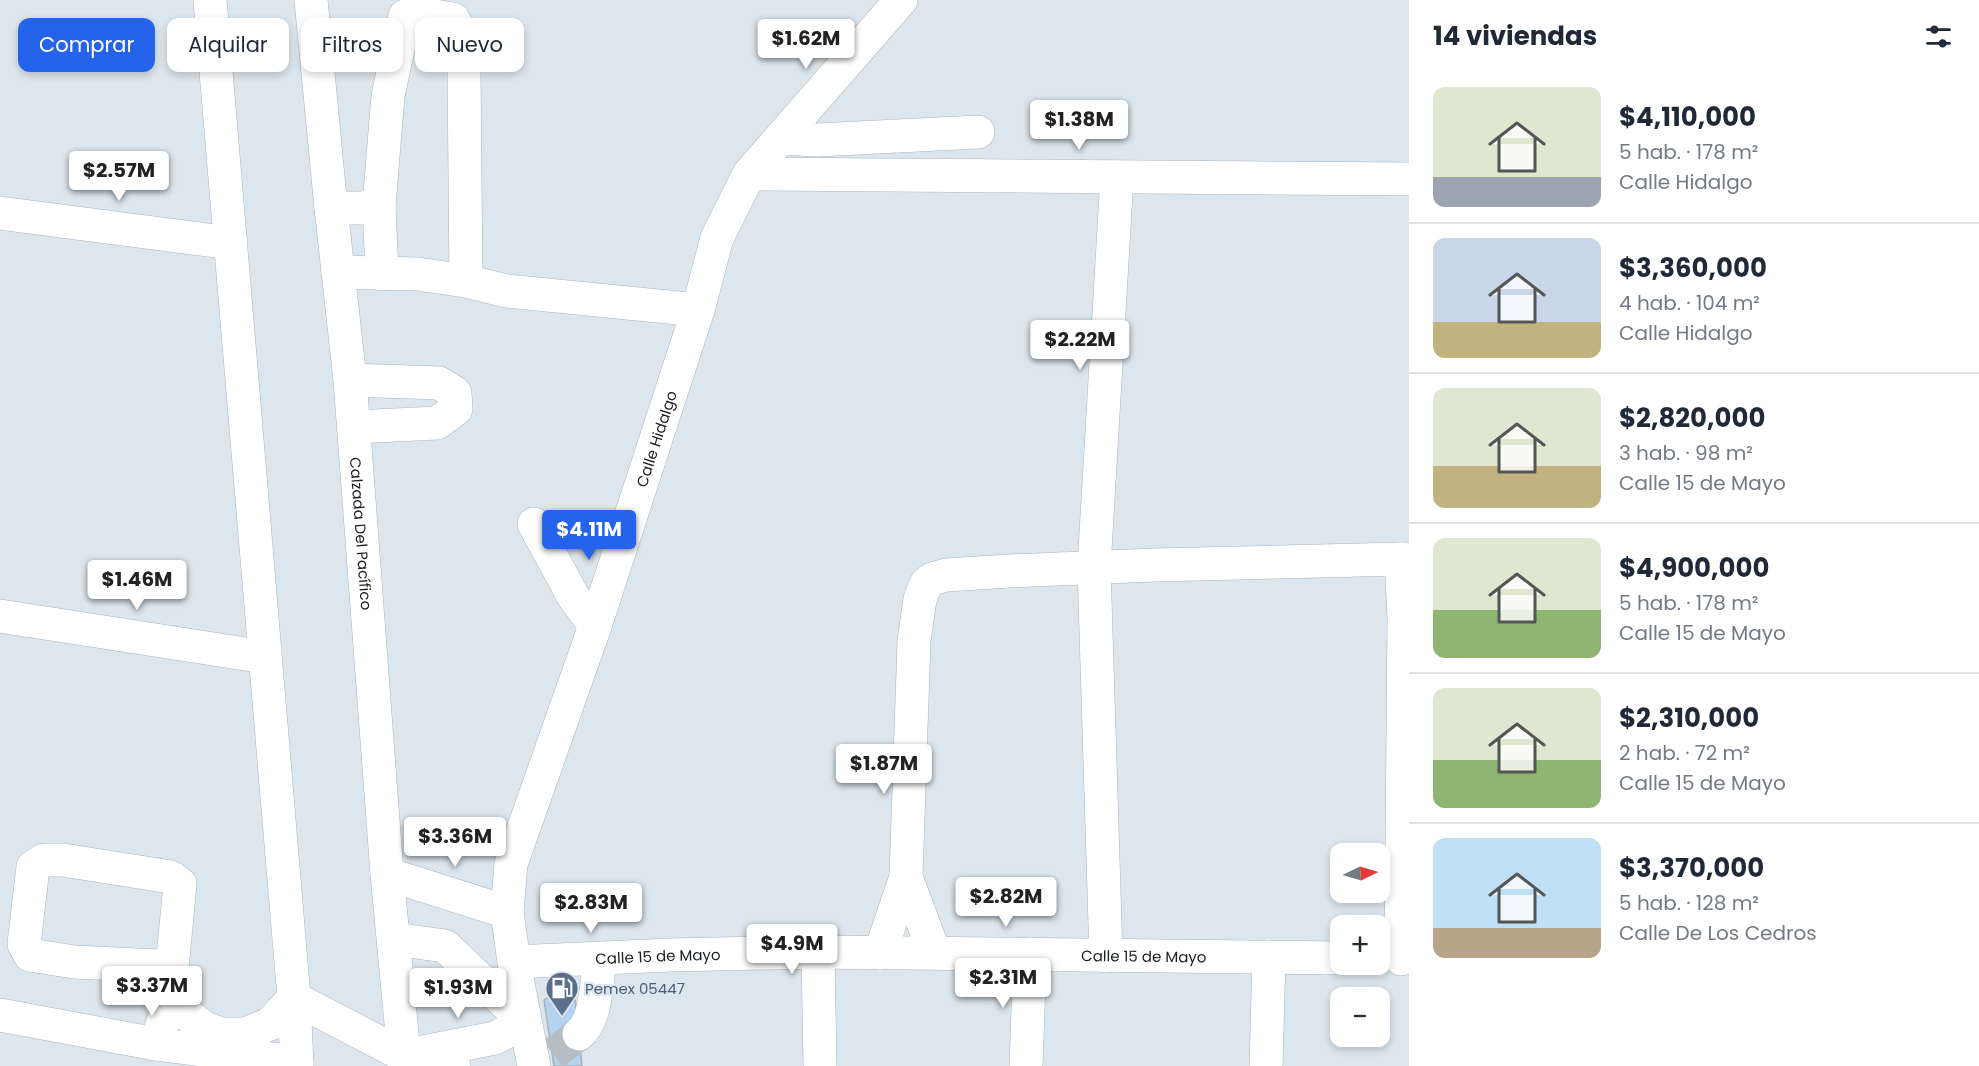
<!DOCTYPE html>
<html lang="es">
<meta charset="utf-8">
<style>
:root{--surface:#fff;--page:#f2f2f3;--text:#1f2937;--muted:#747a83;--line:#e0e1e3;--accent:#2563eb}
body{margin:0;font-family:Poppins,sans-serif;background:var(--page);color:var(--text);height:100vh;display:flex;flex-direction:column;font-size:22px;white-space:nowrap}
*{box-sizing:border-box;margin:0}
p{font-size:20px;color:var(--muted)}
.icon{flex:none;width:33px;height:33px;fill:none;stroke:currentColor;stroke-width:2;stroke-linecap:round;stroke-linejoin:round}
.map{position:relative;flex:1;overflow:hidden}
.details{display:flex;flex-direction:column;background:var(--surface);width:570px}
.details>*{flex:none}
.top-card{position:absolute;left:18px;top:18px;width:570px;height:54px;display:flex;gap:12px}
.needle{width:39px;rotate:85deg}
.controls{position:absolute;left:1330px;top:843px;display:grid;gap:12px}
.controls a{display:grid;place-items:center;width:60px;height:60px;border-radius:12px;background:var(--surface);box-shadow:0 3px 9px #0003;font-size:30px}
.price{position:absolute;translate:-50% -51px;padding:0 14px;border-radius:6px;background:#fff;color:#222;font-size:20px;line-height:39px;filter:drop-shadow(0 2px 3px #0008)}
.price::after{content:'';position:absolute;left:50%;top:36px;width:18px;height:14px;margin-left:-9px;background:inherit;clip-path:polygon(0 0,100% 0,50% 100%)}
.price.current{background:var(--accent);color:#fff}
ul{padding:0;list-style:none}
li{display:flex;align-items:center;gap:18px;height:150px;padding:0 24px}
li+li{border-top:2px solid var(--line)}
li span{display:grid;place-items:center;flex:none;width:168px;height:120px;border-radius:12px;color:#555}
li>.icon{margin-inline-start:auto}
span .icon{width:72px;height:72px;fill:#fffc;stroke-width:1}
li b{font-size:26px}
h2{display:flex;justify-content:space-between;align-items:center;height:72px;padding:0 24px;font-size:26px}
.pill{padding:0 21px;border-radius:12px;background:var(--surface);box-shadow:0 3px 9px #0003;font-size:21px;line-height:54px}
.pill.current{background:var(--accent);color:#fff}
main{display:flex;flex:1;min-height:0}
.map>svg:first-child{display:block}
.building{fill:#b3d3ef;stroke:#a8b1b9;stroke-width:1.5}
.lines{fill:none;stroke-linecap:round;stroke-linejoin:round}
.minor-tunnel{stroke:#b5bec5;stroke-width:33;stroke-dasharray:33 16;stroke-linecap:butt}
.minor-casing{stroke:#abb4bc;stroke-width:34}
.major-casing{stroke:#abb4bc;stroke-width:34}
.minor{stroke:#fff;stroke-width:33}
.major{stroke:#fff;stroke-width:33}
.labels{text-anchor:middle;dominant-baseline:central;stroke-width:4.5;stroke-linejoin:round;paint-order:stroke}
.street-label{font-size:15px;fill:#1a1e21;stroke:#dce6ee}
.service-label{font-size:15px;fill:#4e5e75;stroke:#dce6ee;text-anchor:start}
</style>
<main>
<div class="map">
<svg width="1409" height="1066" viewBox="0 0 1409 1066">
<rect width="100%" height="100%" fill="#dce6ee"/>
<!-- building -->
<path class="building" d="M573 979 582 1066H554L544 1000Z"/>
<g class="lines">
<!-- minor-tunnel -->
<path class="minor-tunnel" d="M553 1054 579 1034"/>
<!-- minor casing -->
<g class="minor-casing">
<g id="minor">
<path d="M781 138 817 140 978 132"/>
<path d="M749 174 1409 179"/>
<path d="M379 205 382 274"/>
<path d="M331 208H362L379 205 388 96 405 16 415 13 453 19 462 35 464 71 466 281 506 291 698 310"/>
<path d="M0 213 231 243"/>
<path d="M338 272 417 274 466 281"/>
<path d="M350 380 439 383 455 393 456 409 437 423 354 427"/>
<path d="M534 524 573 596 595 626"/>
<path d="M0 616 265 657"/>
<path d="M387 874 507 912"/>
<path d="M906 877 934 952"/>
<path d="M394 939 445 946 525 1022 495 1038 418 1053"/>
<path d="M818 952 820 1066"/>
<path d="M880 953 906 877 914 641 920 599 926 584 932 579 946 575 1009 571 1155 565 1401 559"/>
<path d="M1106 956 1094 567 1117 177"/>
<path d="M1401 959 1404 617 1401 559H1409"/>
<path id="s1" d="M514 962 670 955 818 952 1341 958"/>
<path d="M0 1015 156 1044 297 1062"/>
<path d="M579 1034C597 1020 596 982 600 960"/>
<path d="M156 1044 167 1009 159 966 74 962 30 955 24 944 33 867 44 860H63L171 877 180 884 173 958 172 990 184 1012 203 1027 220 1034H245L270 1024 294 998 405 1056 454 1066"/>
<path id="s2" d="M534 1066 514 962 507 912 511 864 595 626 698 310 717 238 749 174 901 0"/>
<path d="M1026 1066 1030 954"/>
<path d="M1266 1066 1269 957"/>
</g>
</g>
<!-- major casing -->
<g class="major-casing">
<g id="major">
<path d="M210 0 294 998 297 1066"/>
<path id="s3" d="M311 0 331 208 350 380 387 874 405 1066"/>
</g>
</g>
<!-- minor -->
<use href="#minor" class="minor"/>
<!-- major -->
<use href="#major" class="major"/>
</g>
<!-- icons -->
<defs>
<g id="fuel-pin" transform="scale(1.725)"><path d="M0 17L-7.5 6A9.5 9.5 0 1 1 7.5 6Z" fill="#5c6f8a" stroke="#dce6ee"/><path d="M-5.5-6h7V0h2V4h1.3V-2.5L3-4.5l.8-.8L6-3V5H2.5V1h-1V6h-7ZM-4.2-4.7v3.2H.2V-4.7Z" fill="#fff"/></g>
</defs>
<g fill-rule="evenodd">
<use href="#fuel-pin" x="562" y="988"/>
</g>
<g class="labels">
<!-- street labels -->
<g class="street-label">
<text stroke="none"><textPath href="#s2" startOffset="654">Calle Hidalgo</textPath></text>
<text stroke="none"><textPath href="#s3" startOffset="536">Calzada Del Pacífico</textPath></text>
<text stroke="none"><textPath href="#s1" startOffset="630">Calle 15 de Mayo</textPath></text>
<text stroke="none"><textPath href="#s1" startOffset="144">Calle 15 de Mayo</textPath></text>
</g>
<!-- service labels -->
<g class="service-label">
<text x="585" y="988">Pemex 05447</text>
</g>
</g>
</svg>
<div class="controls">
<a><svg class="needle" viewBox="-14 -14 28 28"><path d="M0-13l5 13h-10z" fill="#e53935"/><path d="M0 13l5-13h-10z" fill="#747a83"/></svg></a>
<a>+</a>
<a>−</a>
</div>
<b class="price" style="left:806px;top:70px">$1.62M</b>
<b class="price" style="left:1079px;top:151px">$1.38M</b>
<b class="price" style="left:119px;top:202px">$2.57M</b>
<b class="price" style="left:1080px;top:371px">$2.22M</b>
<b class="price current" style="left:589px;top:561px">$4.11M</b>
<b class="price" style="left:137px;top:611px">$1.46M</b>
<b class="price" style="left:884px;top:795px">$1.87M</b>
<b class="price" style="left:455px;top:868px">$3.36M</b>
<b class="price" style="left:1006px;top:928px">$2.82M</b>
<b class="price" style="left:591px;top:934px">$2.83M</b>
<b class="price" style="left:792px;top:975px">$4.9M</b>
<b class="price" style="left:1003px;top:1009px">$2.31M</b>
<b class="price" style="left:152px;top:1017px">$3.37M</b>
<b class="price" style="left:458px;top:1019px">$1.93M</b>
<div class="top-card">
<a class="pill current">Comprar</a>
<a class="pill">Alquilar</a>
<a class="pill">Filtros</a>
<a class="pill">Nuevo</a>
</div>
</div>
<section class="details">
<h2>14 viviendas<svg class="icon" aria-label="filters" viewBox="0 0 24 24"><path d="M4 7h16M4 17h16"/><circle cx="9" cy="7" r="2"/><circle cx="15" cy="17" r="2"/></svg></h2>
<ul>
<li><span style="background:linear-gradient(#dfe7d0 75%,#9aa5b1 0)"><svg class="icon" aria-label="home" viewBox="0 0 24 24"><path d="M3 11l9-7 9 7M6 9v11h12V9"/></svg></span><div><b>$4,110,000</b><p>5 hab. · 178 m²</p><p>Calle Hidalgo</p></div></li>
<li><span style="background:linear-gradient(#c9d6e8 70%,#c2b280 0)"><svg class="icon" aria-label="home" viewBox="0 0 24 24"><path d="M3 11l9-7 9 7M6 9v11h12V9"/></svg></span><div><b>$3,360,000</b><p>4 hab. · 104 m²</p><p>Calle Hidalgo</p></div></li>
<li><span style="background:linear-gradient(#dfe7d0 65%,#c2b280 0)"><svg class="icon" aria-label="home" viewBox="0 0 24 24"><path d="M3 11l9-7 9 7M6 9v11h12V9"/></svg></span><div><b>$2,820,000</b><p>3 hab. · 98 m²</p><p>Calle 15 de Mayo</p></div></li>
<li><span style="background:linear-gradient(#dfe7d0 60%,#8fb573 0)"><svg class="icon" aria-label="home" viewBox="0 0 24 24"><path d="M3 11l9-7 9 7M6 9v11h12V9"/></svg></span><div><b>$4,900,000</b><p>5 hab. · 178 m²</p><p>Calle 15 de Mayo</p></div></li>
<li><span style="background:linear-gradient(#dfe7d0 60%,#8fb573 0)"><svg class="icon" aria-label="home" viewBox="0 0 24 24"><path d="M3 11l9-7 9 7M6 9v11h12V9"/></svg></span><div><b>$2,310,000</b><p>2 hab. · 72 m²</p><p>Calle 15 de Mayo</p></div></li>
<li><span style="background:linear-gradient(#bfe0f5 75%,#b9a48a 0)"><svg class="icon" aria-label="home" viewBox="0 0 24 24"><path d="M3 11l9-7 9 7M6 9v11h12V9"/></svg></span><div><b>$3,370,000</b><p>5 hab. · 128 m²</p><p>Calle De Los Cedros</p></div></li>
</ul>
</section>
</main>
